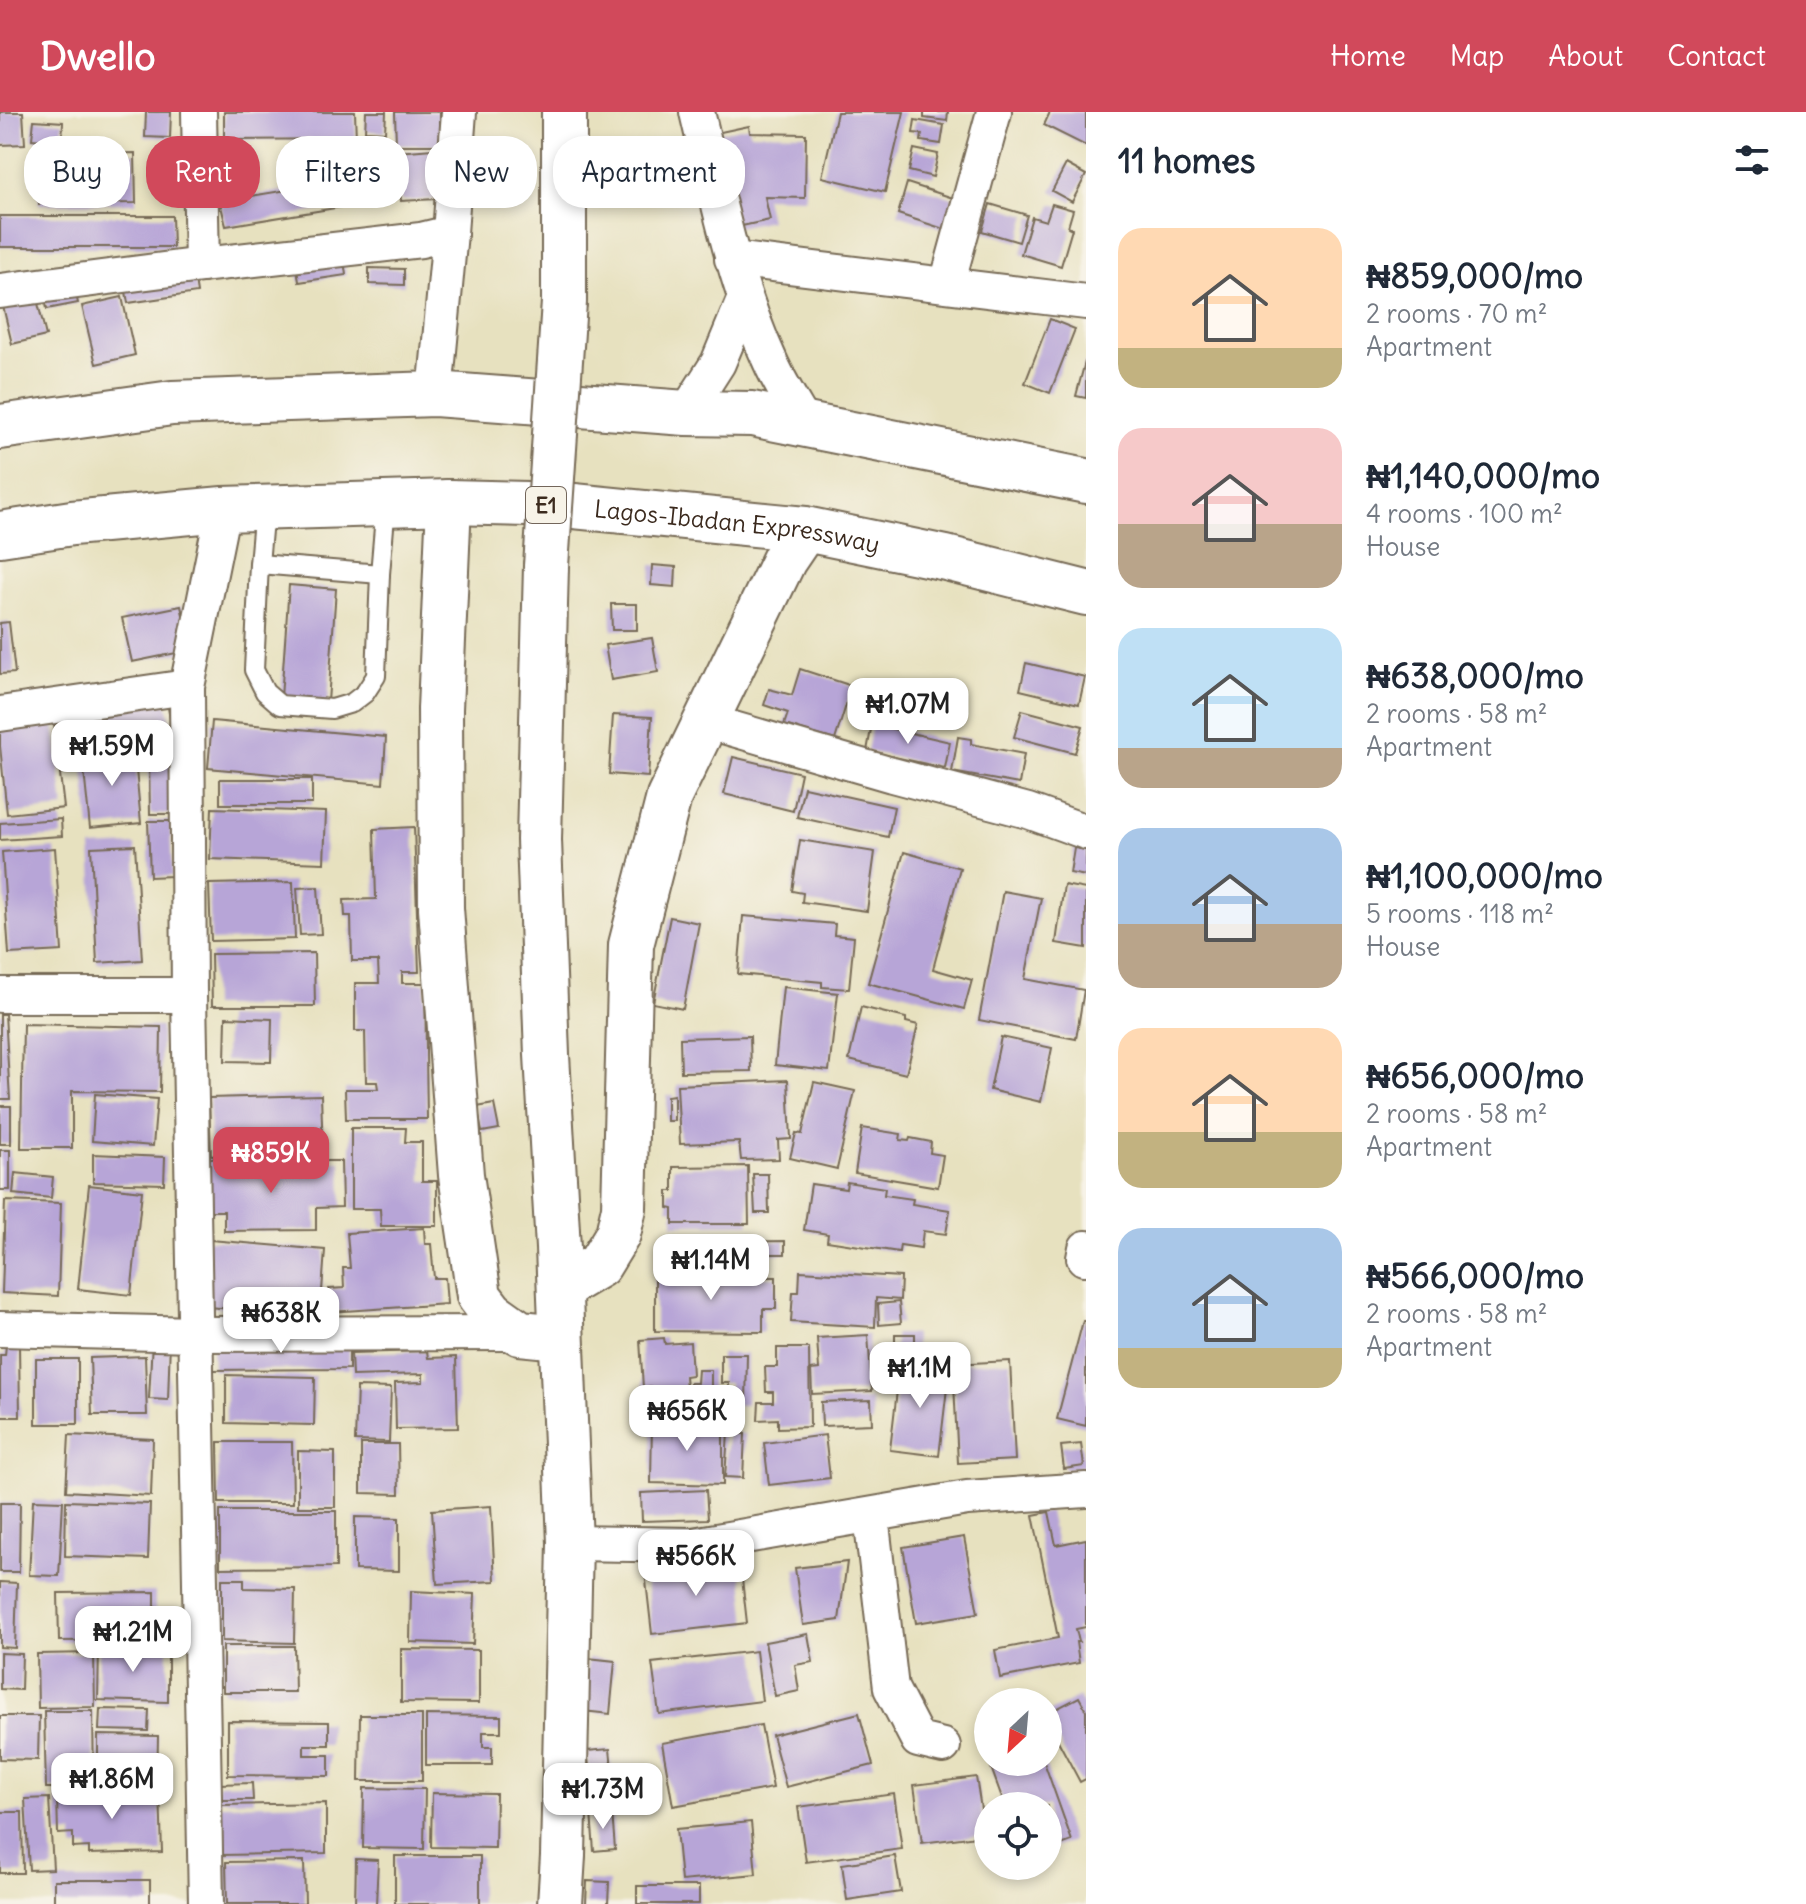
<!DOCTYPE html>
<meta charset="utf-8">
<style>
:root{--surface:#fff;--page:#f6f6f7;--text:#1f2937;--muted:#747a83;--accent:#d1495b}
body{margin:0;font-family:Delius,sans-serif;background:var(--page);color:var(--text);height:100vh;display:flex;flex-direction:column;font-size:30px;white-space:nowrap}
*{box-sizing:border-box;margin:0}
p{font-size:26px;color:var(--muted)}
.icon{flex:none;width:44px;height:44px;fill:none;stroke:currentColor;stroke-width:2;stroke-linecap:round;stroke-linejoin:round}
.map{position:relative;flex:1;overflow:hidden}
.sheet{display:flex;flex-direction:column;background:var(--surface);width:720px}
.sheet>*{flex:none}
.banner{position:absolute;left:24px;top:24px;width:760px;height:72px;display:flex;gap:16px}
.needle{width:52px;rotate:206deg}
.fabs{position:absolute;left:974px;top:1576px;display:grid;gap:16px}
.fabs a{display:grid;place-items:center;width:88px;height:88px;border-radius:50%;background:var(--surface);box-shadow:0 4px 12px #0003;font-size:40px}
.price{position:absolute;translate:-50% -68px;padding:0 18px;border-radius:16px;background:#fff;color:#222;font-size:26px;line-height:52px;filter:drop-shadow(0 2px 4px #0008)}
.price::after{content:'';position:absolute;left:50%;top:48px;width:24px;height:18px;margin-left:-12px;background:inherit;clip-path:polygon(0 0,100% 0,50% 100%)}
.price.current{background:var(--accent);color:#fff}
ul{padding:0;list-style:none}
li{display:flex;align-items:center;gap:24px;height:200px;padding:0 32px}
li span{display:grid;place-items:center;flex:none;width:224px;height:160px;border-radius:24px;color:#555}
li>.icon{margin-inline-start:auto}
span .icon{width:96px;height:96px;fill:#fffc;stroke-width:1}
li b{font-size:34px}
h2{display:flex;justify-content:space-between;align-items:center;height:96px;padding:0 32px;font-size:34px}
.chip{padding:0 28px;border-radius:32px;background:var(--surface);box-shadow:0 4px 12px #0003;font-size:28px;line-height:72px}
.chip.current{background:var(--accent);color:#fff}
header{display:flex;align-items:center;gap:48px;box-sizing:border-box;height:112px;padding:0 40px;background:var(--accent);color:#fff}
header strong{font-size:38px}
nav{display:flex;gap:44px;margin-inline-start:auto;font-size:28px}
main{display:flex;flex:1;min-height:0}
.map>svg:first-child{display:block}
.building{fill:#b7a5d7}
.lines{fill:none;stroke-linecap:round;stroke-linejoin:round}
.service-casing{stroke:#776a56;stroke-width:22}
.minor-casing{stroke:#776a56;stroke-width:38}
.secondary-casing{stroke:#776a56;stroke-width:48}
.motorway-casing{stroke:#776a56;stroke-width:48}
.service{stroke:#fff;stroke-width:18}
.minor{stroke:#fff;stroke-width:34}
.secondary{stroke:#fff;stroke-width:44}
.motorway{stroke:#fff;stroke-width:44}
.secondary-bridge-casing{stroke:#776a56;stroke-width:48;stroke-linecap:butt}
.secondary-bridge{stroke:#fff;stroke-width:44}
.labels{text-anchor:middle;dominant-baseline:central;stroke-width:6;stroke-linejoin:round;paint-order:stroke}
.shield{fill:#f7f3e8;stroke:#73665b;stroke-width:2}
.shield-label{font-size:22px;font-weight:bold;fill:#3b2a1e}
.street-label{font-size:24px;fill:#3b2a1e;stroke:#f7f3e8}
</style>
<header>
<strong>Dwello</strong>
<nav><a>Home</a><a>Map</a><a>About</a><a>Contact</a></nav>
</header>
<main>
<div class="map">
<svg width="1086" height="1792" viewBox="0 0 1086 1792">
<rect width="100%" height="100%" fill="#f7f3e8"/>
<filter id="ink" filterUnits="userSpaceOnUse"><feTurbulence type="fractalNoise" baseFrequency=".0125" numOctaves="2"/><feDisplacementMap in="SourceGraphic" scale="16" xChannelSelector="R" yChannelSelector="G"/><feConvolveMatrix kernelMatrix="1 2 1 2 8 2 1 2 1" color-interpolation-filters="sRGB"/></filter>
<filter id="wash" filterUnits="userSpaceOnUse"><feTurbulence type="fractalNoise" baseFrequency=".006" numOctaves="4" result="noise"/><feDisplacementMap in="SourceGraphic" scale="32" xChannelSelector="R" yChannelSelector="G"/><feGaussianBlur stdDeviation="1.8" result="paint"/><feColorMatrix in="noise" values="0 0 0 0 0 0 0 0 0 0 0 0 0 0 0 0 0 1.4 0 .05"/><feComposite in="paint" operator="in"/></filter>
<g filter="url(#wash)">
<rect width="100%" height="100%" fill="#e7e1bf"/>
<g id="blocks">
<!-- building -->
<g class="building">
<path d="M0 0H23L25 32 0 33Z"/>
<path d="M146 0H171L170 26 145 25Z"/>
<path d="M224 0H355L356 27 224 28Z"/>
<path d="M366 0H386L385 20 365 19Z"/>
<path d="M395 0H440V33H396Z"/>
<path d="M837 0H904L885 80 822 65Z"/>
<path d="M924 0H948L947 9 924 6Z"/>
<path d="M1050 0H1086V34L1044 13Z"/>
<path d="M34 8 63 10 62 30 32 27Z"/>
<path d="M915 8 944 13 941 32 921 29 922 22 913 21Z"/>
<path d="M749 14 750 21 806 22 805 86 765 85 770 108 737 115 716 21Z"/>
<rect x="368" y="37" width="24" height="47"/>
<path d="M432 37 436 87 401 89 397 40Z"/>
<path d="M914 37 938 42 933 65 909 59Z"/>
<path d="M337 39 362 40 360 92 226 114 213 62 238 57 245 85 336 70Z"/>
<path d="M135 41 136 91 39 92 38 43Z"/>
<path d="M1066 52 1086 63 1072 90 1052 79Z"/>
<path d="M907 71 953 86 944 117 898 102Z"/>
<path d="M990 92 1027 103 1019 130 982 119Z"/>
<path d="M1052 92 1073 98 1068 115 1072 117 1061 154 1021 142 1032 105 1046 109Z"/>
<path d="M0 104H172L173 135H0Z"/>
<path d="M343 141 346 163 299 170 296 148Z"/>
<path d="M193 156 197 181 128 191 124 168Z"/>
<path d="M369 156 404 157V173L369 172Z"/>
<path d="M74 175 78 191 47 197 44 181Z"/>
<path d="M36 183 46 224 12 232 2 190Z"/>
<path d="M122 185 135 243 96 252 82 194Z"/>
<path d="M1050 207 1075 217 1050 281 1025 271Z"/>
<path d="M1085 250H1086V286L1076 284Z"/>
<path d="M652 453 676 455 675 475 651 473Z"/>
<path d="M289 473 336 477 328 590 281 586Z"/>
<path d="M611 492H637V518H612Z"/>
<path d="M181 494 191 538 132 550 122 506Z"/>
<path d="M9 510 15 561 0 562V511Z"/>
<path d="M652 526 658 560 611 568 605 533Z"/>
<path d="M1026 551 1085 565 1079 592 1020 578Z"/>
<path d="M800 557 852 574 835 628 784 613 788 601 764 593 769 577 792 583Z"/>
<path d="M166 584 171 613 71 628 66 598Z"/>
<path d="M1022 598 1083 614 1075 641 1014 625Z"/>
<path d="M613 603 652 605 648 665 609 662Z"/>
<path d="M212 609 386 625 383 672 208 656Z"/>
<path d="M54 611 64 696 7 702 0 634V616Z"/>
<path d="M872 612 950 630 945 656 867 639Z"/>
<path d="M958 625 971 627V632L1024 642 1019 672 952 660Z"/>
<path d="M134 636 141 711 90 716 82 640Z"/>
<path d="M733 645 801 661 793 699 724 682Z"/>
<path d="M149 646H175V702H150Z"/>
<rect x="220" y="667" width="92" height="25"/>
<path d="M804 675 894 695 888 725 797 705Z"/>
<path d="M212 696 326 700 324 751 210 747Z"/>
<path d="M61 707 62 724 0 728V711Z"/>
<path d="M148 709H170L172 764 150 765Z"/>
<path d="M414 715 419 860H402V871H425L427 1007H346L345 977H378L377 970H366L365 919H355V871H379L378 849H352L351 804H345L344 788 376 787 374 717Z"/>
<path d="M800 728 875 740 867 799 802 790 803 781 792 779Z"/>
<path d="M135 733 142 848 97 851 91 735Z"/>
<path d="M55 736 62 839 9 842 2 740Z"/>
<path d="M1074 736 1086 738V764L1070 761Z"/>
<path d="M904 740 960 756 933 857 972 868 964 897 868 871Z"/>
<path d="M293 770 295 827 211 829 209 772Z"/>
<path d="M1064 773 1086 777V836L1056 831Z"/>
<path d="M318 775 321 822 300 823 297 776Z"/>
<path d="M1003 779 1041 786 1025 867 1084 878 1076 927 979 908Z"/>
<path d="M743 804 835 812 834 823 854 825 849 877 822 875V870L738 862Z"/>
<path d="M670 805 699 811 683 897 653 891Z"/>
<path d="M314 841 315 894H212L211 842Z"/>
<path d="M783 875 838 881 829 959 775 953Z"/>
<path d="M861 895 906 906V910L918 913 906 962 849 948Z"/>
<path d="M0 902H5L10 987H0Z"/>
<path d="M226 905 272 907 271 950 225 949Z"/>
<path d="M23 912 161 915 160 980 72 979V1036H21Z"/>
<path d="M750 924 751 959 681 960 680 926Z"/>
<path d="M1001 925 1052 936 1041 990 990 978Z"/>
<path d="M788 968 791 1027 778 1028 779 1047 741 1048 739 1030 680 1032 677 973Z"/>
<path d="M814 970 855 979 837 1057 790 1046 796 1021 802 1022Z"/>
<path d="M95 982 157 987 153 1034 92 1029Z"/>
<path d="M321 983 323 1039 211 1043 209 986Z"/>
<path d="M674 983V1009H667V984Z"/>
<path d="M494 992 499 1017 482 1020 477 995Z"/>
<rect x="0" y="994" width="11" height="38"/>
<path d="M351 1016H406L405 1030H422V1069H437V1114H381L380 1097H351Z"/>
<path d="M862 1016 901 1022 900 1028 909 1029 910 1026 931 1030 930 1041 943 1043 938 1075 855 1061Z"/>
<rect x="0" y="1038" width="10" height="40"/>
<path d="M93 1042 165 1045 164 1072 93 1070Z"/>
<path d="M205 1046H240V1063L305 1062 304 1049H341L342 1095 316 1096V1118L224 1119V1099H205Z"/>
<path d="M748 1054 749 1112H673V1097L668 1096V1079H673V1055Z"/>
<path d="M15 1061 53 1065 51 1086 13 1082Z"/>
<path d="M753 1062H768L769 1101H755Z"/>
<path d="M847 1070 885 1076 884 1083 913 1087 912 1092 950 1098 946 1122 923 1119 921 1136 900 1133 899 1140 827 1129 828 1122 804 1118 811 1072 846 1077Z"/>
<path d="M89 1073 142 1079 131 1183 78 1177Z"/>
<path d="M5 1089 61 1091 58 1184 2 1181Z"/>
<path d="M424 1116 425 1132H431L434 1166H445L447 1192 331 1200 329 1177 344 1176 343 1156H350L347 1121Z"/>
<path d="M199 1127 325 1138 321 1193 247 1188 246 1198 194 1194Z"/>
<path d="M785 1129V1142H726V1130Z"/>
<path d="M655 1155H691V1165H776V1197H763V1220L655 1219Z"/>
<path d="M800 1159 901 1165 900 1188 876 1186 875 1215 791 1210 793 1180H799Z"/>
<path d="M899 1190 901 1211 879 1213 878 1192Z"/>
<path d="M1083 1209H1086V1314L1057 1307Z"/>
<rect x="895" y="1222" width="20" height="27"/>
<path d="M868 1223 872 1279 812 1282 811 1258 819 1257 817 1226Z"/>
<path d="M664 1226 665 1232 690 1230 692 1263 685 1264 688 1300 657 1303 654 1275 643 1276 640 1228Z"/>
<path d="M152 1228H170L168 1288 149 1287Z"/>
<path d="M349 1228V1257L213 1258 212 1229Z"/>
<path d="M6 1233H19L20 1305H0V1243H5Z"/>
<path d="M777 1236H809L810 1315 778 1316V1307L758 1308 759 1290H773V1280H766L765 1255H777Z"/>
<path d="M427 1239 428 1246 456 1245 458 1316 396 1317 395 1271 423 1270V1262L352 1264 351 1241Z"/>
<path d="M721 1242H747L746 1293H728L729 1271H721Z"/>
<path d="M145 1244 147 1303H92L90 1246Z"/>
<rect x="36" y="1247" width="42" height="65"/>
<path d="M1010 1249 1015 1348 958 1351 953 1252Z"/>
<path d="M900 1253 949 1259 939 1344 890 1338Z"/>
<path d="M698 1258H711V1278H717V1307L690 1306V1271H697Z"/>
<path d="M226 1263 315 1265 314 1313 226 1311Z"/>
<path d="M357 1275 391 1276 389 1330 355 1329Z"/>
<path d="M871 1288 872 1312 822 1314 821 1290Z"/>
<path d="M652 1310 723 1311V1373L651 1371Z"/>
<path d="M728 1321 745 1322 743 1366 725 1365Z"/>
<path d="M69 1323 153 1327 151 1384 66 1379Z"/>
<path d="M825 1323 830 1366 769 1373 764 1331Z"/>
<path d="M218 1330H292L293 1391H219Z"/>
<path d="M361 1332H398L399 1382 361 1381Z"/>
<path d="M1081 1332 1084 1354 1064 1357 1061 1334Z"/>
<path d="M298 1339 335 1340V1395H298Z"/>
<path d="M706 1378 708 1407 642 1409 641 1381Z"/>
<path d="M33 1388 63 1389 59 1464 29 1463Z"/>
<path d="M66 1389 150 1392 148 1447 65 1444Z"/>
<path d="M0 1391H20L19 1460H0Z"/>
<path d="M491 1394 495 1469 437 1472 432 1398Z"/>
<path d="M220 1399H336V1455L220 1456Z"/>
<path d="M1049 1400 1056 1433 1086 1427V1515L1076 1517 1079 1530H1076L1079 1551 1000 1566 995 1538 1058 1526 1033 1403Z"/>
<path d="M355 1405 399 1406V1459L355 1458Z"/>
<path d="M964 1425 978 1501 916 1511 903 1435Z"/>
<path d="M740 1449 747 1511 652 1522 645 1460Z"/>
<path d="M847 1450 839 1508 803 1513 795 1456Z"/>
<path d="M222 1467H244V1476L295 1477 294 1531 222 1529Z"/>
<path d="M0 1470 17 1471 15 1536 0 1535Z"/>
<path d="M411 1479 475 1482 473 1532 410 1530Z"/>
<path d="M155 1480V1528L59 1529 58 1481Z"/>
<path d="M808 1522 813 1550 795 1553 799 1579 775 1584 765 1530Z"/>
<path d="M223 1534H294L295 1580H223Z"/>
<path d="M99 1535 168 1536V1590L98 1588Z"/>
<path d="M401 1537 479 1538V1591L401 1590Z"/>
<path d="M756 1539 762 1589 659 1602 652 1551Z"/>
<path d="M0 1541 22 1542 21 1578 0 1577Z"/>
<path d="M94 1541 95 1595 38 1596 37 1542Z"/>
<path d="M588 1546 615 1549 610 1602 583 1599Z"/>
<path d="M1079 1585 1086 1598V1667L1080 1670 1048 1610V1601Z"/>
<path d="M100 1597 149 1598 148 1619 99 1618Z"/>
<path d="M44 1599H93L94 1676H46Z"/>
<path d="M859 1601 873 1653 786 1675 772 1623Z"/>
<path d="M360 1603H422V1669H359Z"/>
<path d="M426 1603 501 1604V1620H483V1635H492V1653H426Z"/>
<path d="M0 1604H39L38 1648 0 1647Z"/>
<path d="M228 1609 329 1610V1633H304V1643H329V1664L228 1663Z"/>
<path d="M761 1613 773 1676 673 1694 662 1631Z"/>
<path d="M98 1623 158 1624 157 1675 98 1674Z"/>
<path d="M610 1637 613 1666 591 1669 587 1639Z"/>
<path d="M989 1650H1044L1072 1729 1048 1738V1694H1005Z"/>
<path d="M976 1665 985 1723 922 1731 914 1673Z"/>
<path d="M252 1671 253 1688H218V1672Z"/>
<path d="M364 1676 425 1677 424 1737 363 1736Z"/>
<path d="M160 1679 162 1740 89 1742V1735L73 1736V1721L58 1722 57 1682Z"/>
<path d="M432 1681 496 1682 495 1736 431 1735Z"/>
<path d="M894 1682 902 1737 806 1750 798 1695Z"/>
<path d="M49 1686 53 1757 29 1758 25 1687Z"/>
<path d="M326 1691V1741L221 1743 220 1693Z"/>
<path d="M0 1700H22L23 1761H0Z"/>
<path d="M612 1700 615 1737 594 1739 591 1701Z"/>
<path d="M751 1710 756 1762 681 1769 676 1717Z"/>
<rect x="395" y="1744" width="85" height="48"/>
<path d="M895 1744 901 1780 847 1788 842 1752Z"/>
<path d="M356 1747 378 1748 376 1792H355Z"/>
<path d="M304 1749 305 1792H227L226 1750Z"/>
<rect x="54" y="1768" width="96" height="24"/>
<path d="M587 1769 609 1770 608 1792H586Z"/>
<rect x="637" y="1774" width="62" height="18"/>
</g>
</g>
</g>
<g filter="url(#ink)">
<use href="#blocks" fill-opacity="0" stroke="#776a56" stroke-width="2"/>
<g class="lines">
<!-- service casing -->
<g class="service-casing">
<g id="service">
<path d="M264 396 259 452 254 558 265 580 280 593 332 597 352 591 365 581 376 564 380 462 386 392"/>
<path d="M259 452 380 462"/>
</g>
</g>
<!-- minor casing -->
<g class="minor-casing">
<g id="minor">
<path d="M199 0 202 153"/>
<path d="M697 0C717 84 734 170 770 249 780 272 794 293 806 314"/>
<path d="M732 147 1086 190"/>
<path d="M947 172 994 0"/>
<path d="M0 179 202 153 421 128 450 121"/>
<path d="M435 282 450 121 459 0"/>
<path d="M686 301 718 251 745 186"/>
<path d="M0 602 187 575"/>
<path d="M706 609 892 663 1028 699 1086 720"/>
<path d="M0 883H189"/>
<path d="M1084 1146 1086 1136"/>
<path d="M0 1217 195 1222 520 1221"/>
<path d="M871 1404 891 1576 918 1628 943 1634"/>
<path d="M570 1431 693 1433 967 1386 1086 1378"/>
<path d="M206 1792 189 883 187 575 223 397"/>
</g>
</g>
<!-- secondary casing -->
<g class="secondary-casing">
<g id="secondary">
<path d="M564 190V0"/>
<path d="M546 454 539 728 547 943 558 1136 570 1431 563 1744 560 1792"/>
</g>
</g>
<!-- motorway casing -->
<g class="motorway-casing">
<g id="motorway">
<path d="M0 315 172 291 435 282 686 301 752 302 1086 369"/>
<path d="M449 390 440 597 441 796 461 1063 479 1184 492 1201 520 1221 560 1225"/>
<path id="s1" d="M0 422 72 411 223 397 449 390 564 393 805 417 946 446 1086 481"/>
<path d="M560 1176 599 1153 618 1122 624 1096 631 833 669 685 784 448 805 417"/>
</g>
</g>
<!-- service -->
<use href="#service" class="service"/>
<!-- minor -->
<use href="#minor" class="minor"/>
<!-- secondary -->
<use href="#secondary" class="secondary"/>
<!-- motorway -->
<use href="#motorway" class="motorway"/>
<!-- secondary-bridge casing -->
<g class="secondary-bridge-casing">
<path id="secondary-bridge" d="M546 454 564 190"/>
</g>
<!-- secondary-bridge -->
<use href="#secondary-bridge" class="secondary-bridge"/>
</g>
</g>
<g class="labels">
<!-- shield labels -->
<rect class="shield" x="526" y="375" width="40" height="36" rx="6"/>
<g class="shield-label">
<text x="546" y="393">E1</text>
</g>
<!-- street labels -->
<g class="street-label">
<text stroke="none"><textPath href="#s1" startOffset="740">Lagos-Ibadan Expressway</textPath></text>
</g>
</g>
</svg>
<div class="fabs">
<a><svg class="needle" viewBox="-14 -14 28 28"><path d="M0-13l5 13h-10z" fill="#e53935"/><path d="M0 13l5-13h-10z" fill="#747a83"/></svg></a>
<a><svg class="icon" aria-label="locate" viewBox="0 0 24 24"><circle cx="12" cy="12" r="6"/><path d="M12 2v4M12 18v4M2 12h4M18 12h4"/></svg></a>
</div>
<b class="price" style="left:908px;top:634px">₦1.07M</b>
<b class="price" style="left:112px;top:676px">₦1.59M</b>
<b class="price current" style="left:271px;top:1083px">₦859K</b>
<b class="price" style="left:711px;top:1190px">₦1.14M</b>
<b class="price" style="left:281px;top:1243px">₦638K</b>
<b class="price" style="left:920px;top:1298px">₦1.1M</b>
<b class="price" style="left:687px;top:1341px">₦656K</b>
<b class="price" style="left:696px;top:1486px">₦566K</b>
<b class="price" style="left:133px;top:1562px">₦1.21M</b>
<b class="price" style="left:112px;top:1709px">₦1.86M</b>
<b class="price" style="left:603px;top:1719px">₦1.73M</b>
<div class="banner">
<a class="chip">Buy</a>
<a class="chip current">Rent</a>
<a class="chip">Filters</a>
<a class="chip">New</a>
<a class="chip">Apartment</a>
</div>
</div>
<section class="sheet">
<h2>11 homes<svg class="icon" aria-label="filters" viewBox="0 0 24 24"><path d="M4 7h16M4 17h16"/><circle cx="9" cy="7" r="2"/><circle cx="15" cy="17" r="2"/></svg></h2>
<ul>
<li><span style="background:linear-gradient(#ffd9b3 75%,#c2b280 0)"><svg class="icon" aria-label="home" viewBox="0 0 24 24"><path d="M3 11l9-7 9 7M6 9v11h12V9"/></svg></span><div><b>₦859,000/mo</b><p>2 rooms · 70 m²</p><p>Apartment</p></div></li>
<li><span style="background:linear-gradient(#f6c9c9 60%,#b9a48a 0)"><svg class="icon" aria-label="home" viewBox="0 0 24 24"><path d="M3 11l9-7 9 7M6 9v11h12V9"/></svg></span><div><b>₦1,140,000/mo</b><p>4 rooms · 100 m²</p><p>House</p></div></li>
<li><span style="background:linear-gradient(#bfe0f5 75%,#b9a48a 0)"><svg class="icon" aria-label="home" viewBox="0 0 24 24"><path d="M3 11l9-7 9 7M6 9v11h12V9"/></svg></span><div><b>₦638,000/mo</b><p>2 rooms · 58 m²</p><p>Apartment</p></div></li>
<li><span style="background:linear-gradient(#a9c7e8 60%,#b9a48a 0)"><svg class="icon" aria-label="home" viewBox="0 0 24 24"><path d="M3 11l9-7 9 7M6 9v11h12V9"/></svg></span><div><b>₦1,100,000/mo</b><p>5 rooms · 118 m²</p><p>House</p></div></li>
<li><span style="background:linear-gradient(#ffd9b3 65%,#c2b280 0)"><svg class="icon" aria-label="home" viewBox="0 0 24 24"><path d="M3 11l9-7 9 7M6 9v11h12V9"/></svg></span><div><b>₦656,000/mo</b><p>2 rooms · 58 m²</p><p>Apartment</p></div></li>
<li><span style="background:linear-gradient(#a9c7e8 75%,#c2b280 0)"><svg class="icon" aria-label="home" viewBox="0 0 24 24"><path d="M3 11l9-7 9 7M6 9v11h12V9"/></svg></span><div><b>₦566,000/mo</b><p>2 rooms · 58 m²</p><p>Apartment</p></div></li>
</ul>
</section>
</main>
